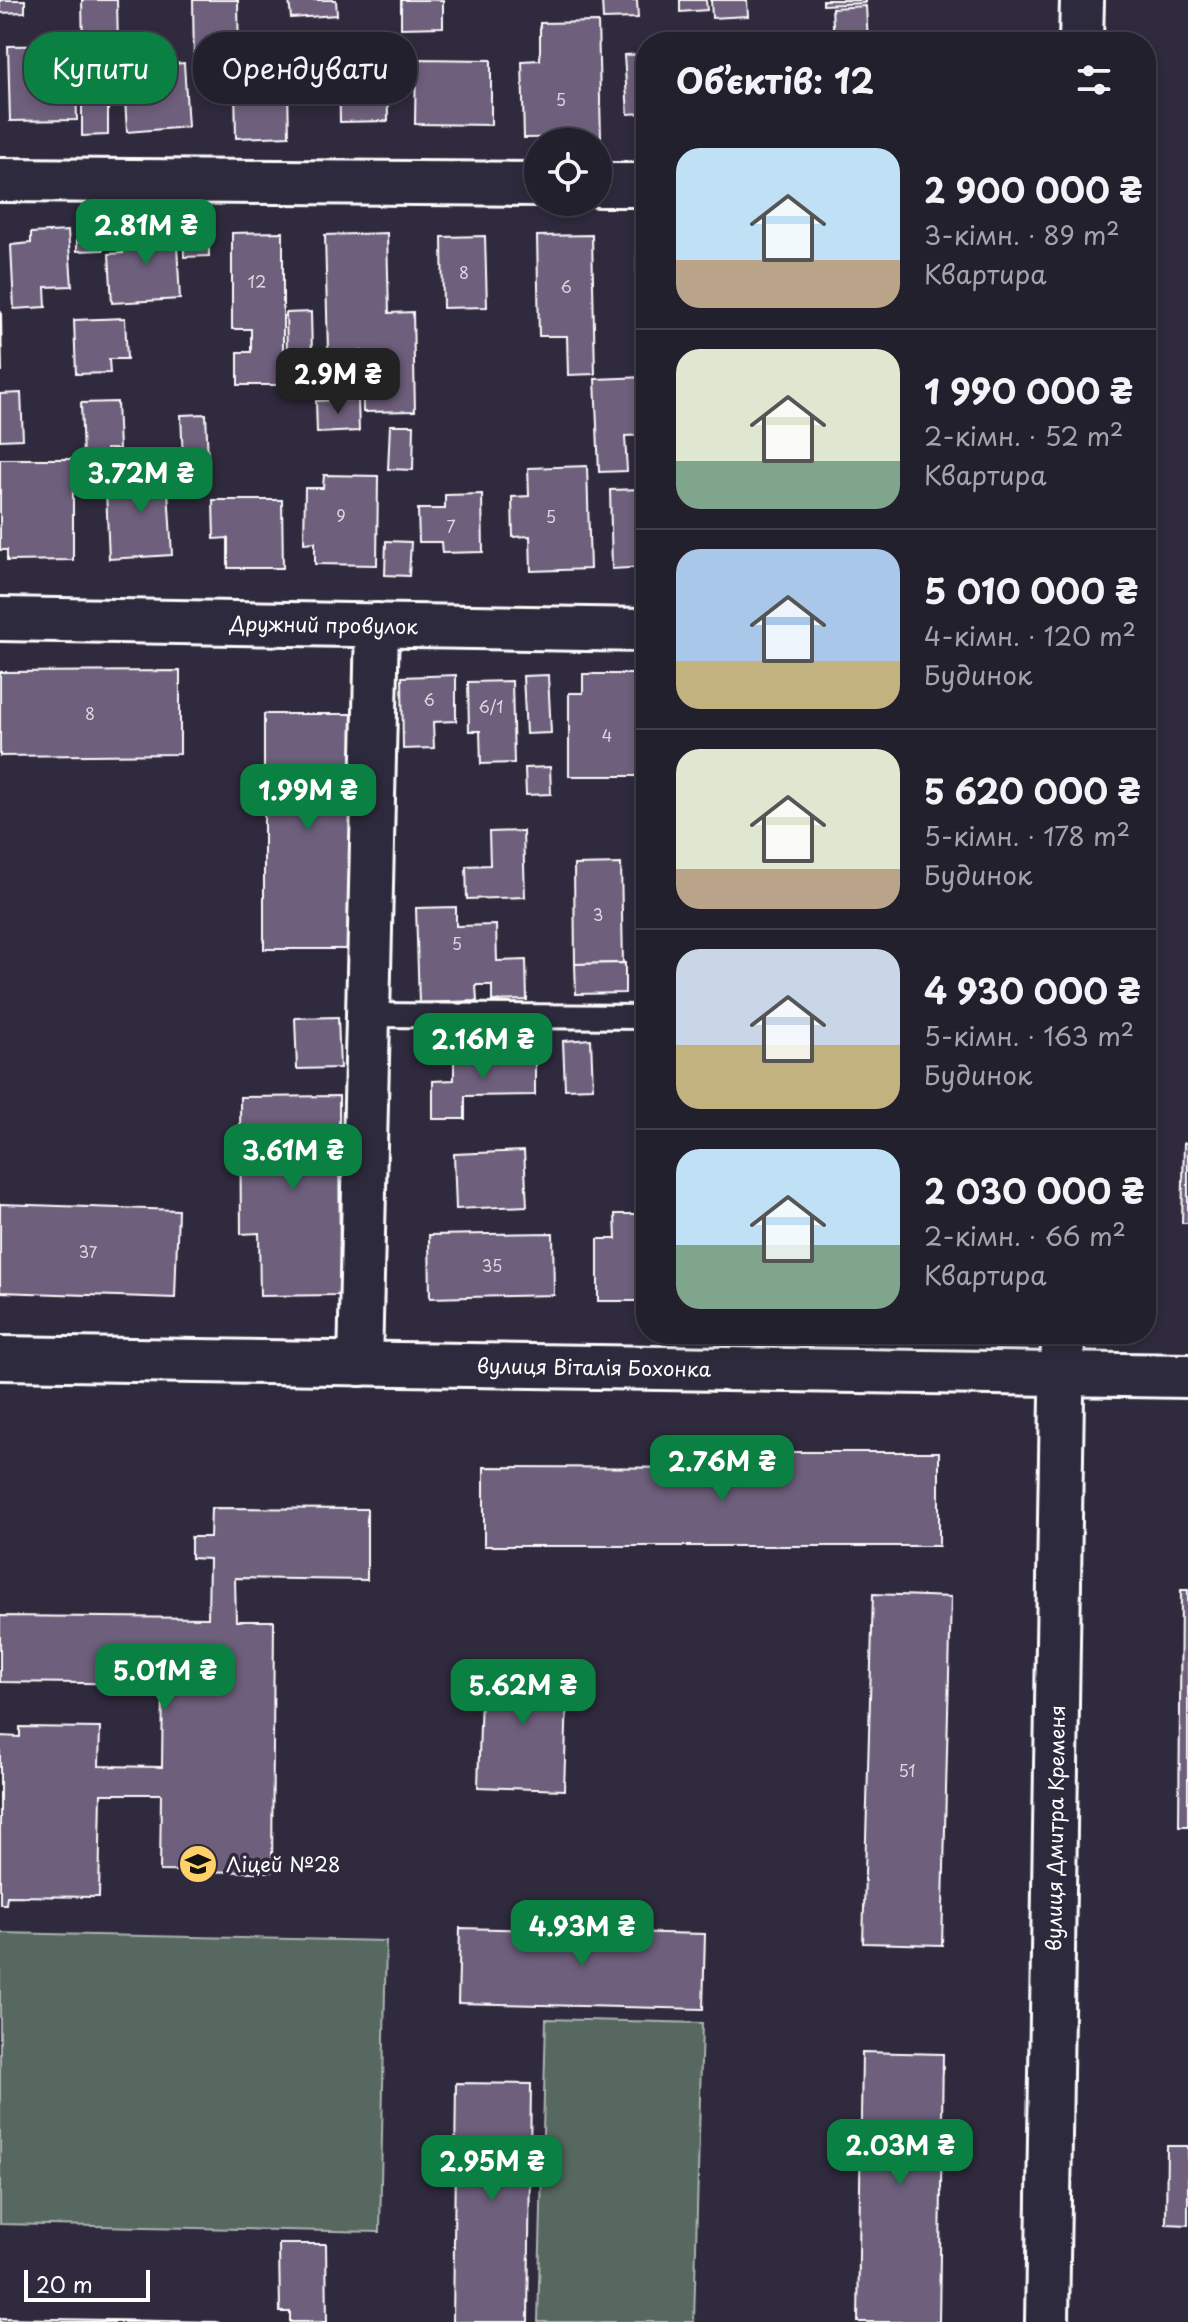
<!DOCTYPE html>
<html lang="uk">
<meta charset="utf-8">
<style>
:root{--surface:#23202e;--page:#2f2d3a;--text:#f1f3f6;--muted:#a3a3aa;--line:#403e4a;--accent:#0b8043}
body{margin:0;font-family:"Playpen Sans",sans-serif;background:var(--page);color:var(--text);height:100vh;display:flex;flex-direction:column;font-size:30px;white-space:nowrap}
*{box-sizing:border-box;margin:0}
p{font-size:26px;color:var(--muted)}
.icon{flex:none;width:44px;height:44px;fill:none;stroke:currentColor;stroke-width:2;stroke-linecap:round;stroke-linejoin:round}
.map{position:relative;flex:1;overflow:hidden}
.side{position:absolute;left:636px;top:32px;width:520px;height:1312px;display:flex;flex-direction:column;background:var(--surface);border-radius:32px;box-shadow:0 4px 12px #0003,0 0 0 2px var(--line)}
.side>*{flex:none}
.banner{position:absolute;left:24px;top:32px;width:492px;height:72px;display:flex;gap:16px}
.buttons{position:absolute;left:524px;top:128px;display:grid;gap:16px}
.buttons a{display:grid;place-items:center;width:88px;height:88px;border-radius:50%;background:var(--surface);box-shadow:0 4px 12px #0003,0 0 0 2px var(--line);font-size:40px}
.scale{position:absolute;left:24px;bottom:20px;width:126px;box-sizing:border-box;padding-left:8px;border:4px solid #fff;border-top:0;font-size:22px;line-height:28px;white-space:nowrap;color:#fff;-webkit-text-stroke:6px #2f2a3d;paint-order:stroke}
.price{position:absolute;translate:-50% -68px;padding:0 18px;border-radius:16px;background:var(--accent);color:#fff;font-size:26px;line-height:52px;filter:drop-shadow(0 2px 4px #0008)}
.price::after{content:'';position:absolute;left:50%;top:48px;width:24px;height:18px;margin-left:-12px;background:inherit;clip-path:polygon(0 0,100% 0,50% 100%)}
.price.on{background:#222;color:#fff}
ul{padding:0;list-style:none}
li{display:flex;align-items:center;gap:24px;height:200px;padding:0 40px}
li+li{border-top:2px solid var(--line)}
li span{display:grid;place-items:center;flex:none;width:224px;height:160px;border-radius:24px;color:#555}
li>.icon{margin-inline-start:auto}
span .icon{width:96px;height:96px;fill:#fffc;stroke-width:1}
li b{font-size:34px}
h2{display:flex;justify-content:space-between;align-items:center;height:96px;padding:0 40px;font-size:34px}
.chip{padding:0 28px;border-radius:32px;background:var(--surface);box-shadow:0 4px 12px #0003,0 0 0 2px var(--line);font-size:28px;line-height:72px}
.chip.on{background:var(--accent);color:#fff}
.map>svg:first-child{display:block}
.green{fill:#576860;stroke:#abb4b0;stroke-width:2}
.building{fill:#6e5f7b;stroke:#fff;stroke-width:2}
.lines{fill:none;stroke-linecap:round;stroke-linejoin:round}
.lane-casing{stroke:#fff;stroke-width:28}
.street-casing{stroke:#fff;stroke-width:48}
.lane{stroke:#2f2a3d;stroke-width:22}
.street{stroke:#2f2a3d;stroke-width:42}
.labels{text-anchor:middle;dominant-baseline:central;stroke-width:7;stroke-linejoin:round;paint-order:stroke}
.number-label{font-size:16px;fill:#dbd7de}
.street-label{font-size:20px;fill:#fff;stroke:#2f2a3d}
.poi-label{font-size:20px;fill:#fff;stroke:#2f2a3d;text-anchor:start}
</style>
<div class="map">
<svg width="1188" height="2322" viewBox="0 0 1188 2322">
<rect width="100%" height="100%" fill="#2f2a3d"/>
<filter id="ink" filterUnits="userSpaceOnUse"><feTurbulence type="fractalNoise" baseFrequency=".0125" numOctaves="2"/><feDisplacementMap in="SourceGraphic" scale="16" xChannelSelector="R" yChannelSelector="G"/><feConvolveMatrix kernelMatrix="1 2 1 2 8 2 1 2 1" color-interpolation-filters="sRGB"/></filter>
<g filter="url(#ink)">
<!-- green -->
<g class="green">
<path d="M0 1933 386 1941 380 2232 0 2224Z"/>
<path d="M546 2019 702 2023 694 2322H538Z"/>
</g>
<!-- building -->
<g class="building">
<path d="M0 0H25V12L0 13Z"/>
<path d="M82 0H117L118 47 83 48Z"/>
<path d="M193 0H238L239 64H194Z"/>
<path d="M289 0H336L337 15 291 18Z"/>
<path d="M401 0H443V27L401 28Z"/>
<path d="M602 0H637L638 18 603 19Z"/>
<path d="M680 0H706L707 10 680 12Z"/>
<path d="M711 0H747L748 16 712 18Z"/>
<path d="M823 0H865V3L823 5Z"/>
<path d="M866 6 868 42H834L832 8Z"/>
<path d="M598 22 601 137 524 138 522 61 540 60V23Z"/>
<path d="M808 34V42H756L755 36Z"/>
<path d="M287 43 289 136 236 138 235 87H247L246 44Z"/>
<path d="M75 45 77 120 10 121 8 46Z"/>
<path d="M387 52 388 121 340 122 339 53Z"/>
<path d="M646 54V145H645L643 113 628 114 624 55Z"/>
<path d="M416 59 491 60V125L415 124Z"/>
<path d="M184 63 188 127 127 132 125 99 138 97 136 67Z"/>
<path d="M82 103H108V135L82 136Z"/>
<path d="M77 214H102L103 250 77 251Z"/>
<path d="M208 217 209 256 184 257 183 218Z"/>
<path d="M176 228 180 299 112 303 109 254 123 253 122 231Z"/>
<path d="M68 231 72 286 45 287 46 307 14 309 11 245 31 243V233Z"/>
<path d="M283 232V385H238V352H251V329H232V233Z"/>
<path d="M387 233 389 313 413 312 415 411 363 412 362 351 328 352 325 235Z"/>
<path d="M592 235 595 374 568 375 567 336H539L537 236Z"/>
<path d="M485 236 487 307 443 308 442 237Z"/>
<path d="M637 236H646V313H636Z"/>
<path d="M0 312H1L2 371H0Z"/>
<path d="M311 312 312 353 287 354 286 313Z"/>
<path d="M125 318 127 359H109L110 373 76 374 74 320Z"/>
<path d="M646 377V435L625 436 627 471 599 472 595 379Z"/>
<path d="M21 393 23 439 0 440V394Z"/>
<path d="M358 399 359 431 317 433 316 401Z"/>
<path d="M117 402 119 449H106L108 485 84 486 81 403Z"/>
<path d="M206 414 208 459H183L181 415Z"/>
<path d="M390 425H414L413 470 388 469Z"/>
<path d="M166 458 172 555 109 559 106 491 138 489 136 460Z"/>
<path d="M0 459H73V560L7 561V550H0Z"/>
<path d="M587 466 590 569 531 571 530 536 513 537 512 497 529 496 528 468Z"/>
<path d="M644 472H646V567L612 569 610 490 644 489Z"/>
<path d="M324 475 378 476 377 565 315 564V542L304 543 305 488H323Z"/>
<path d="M482 494 483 552 442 553 441 542H419L418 509H445V495Z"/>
<path d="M213 500H282L283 568H228V538L214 539Z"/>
<path d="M386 541 411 542 409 576 385 575Z"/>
<path d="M180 671V754L0 756V672Z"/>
<path d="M583 674H645V776H569V693H583Z"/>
<path d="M456 675V721L433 722 434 748 403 749 402 677Z"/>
<path d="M548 675 551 733 526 734 523 676Z"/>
<path d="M512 681 514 763 481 764 480 731H469L468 682Z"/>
<rect x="264" y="714" width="88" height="235"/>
<path d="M550 767 551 794 526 795 525 768Z"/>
<path d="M523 831 525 897 467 899 466 866 490 865 489 832Z"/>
<path d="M621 864 623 963 575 964 574 865Z"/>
<path d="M456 907V926L496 925 497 961 526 960 527 1000 492 1001V985H476L477 1001 419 1003 416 908Z"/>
<path d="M625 963V993L576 994 575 964Z"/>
<path d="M338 1017 340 1068 297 1069 295 1018Z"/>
<path d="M591 1039 593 1088 565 1089 563 1041Z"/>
<path d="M535 1053V1095L465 1096V1119H433V1081L454 1080V1054Z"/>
<path d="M339 1096 340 1295 260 1296 259 1233 241 1234 240 1097Z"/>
<path d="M1184 1143H1188V1223H1182Z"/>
<path d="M524 1151 527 1206 456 1209 454 1154Z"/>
<path d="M0 1204 178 1210 175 1298 0 1292Z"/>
<path d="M615 1214H646V1301H598V1239H616Z"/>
<path d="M553 1233 554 1295 430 1298 429 1235Z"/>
<path d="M736 1452H939V1546H484V1467L736 1468Z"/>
<path d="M211 1508 367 1509V1580L235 1578 236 1621H274L272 1872 160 1871 161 1794H101L99 1897 7 1896 6 1904H0V1736L20 1737V1727L100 1728 99 1766 162 1767 163 1684 0 1682V1616L208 1618 209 1559 191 1558V1537H210Z"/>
<path d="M1181 1590H1188V1826H1179Z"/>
<path d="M873 1594 951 1597 942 1945 863 1943Z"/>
<path d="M482 1664 568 1666 564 1790 478 1787Z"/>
<path d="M460 1928 705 1934 703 2009 458 2003Z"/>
<path d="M862 2052 943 2054 939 2322H858Z"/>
<path d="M456 2083 531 2084 528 2322H453Z"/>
<path d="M1167 2146H1188V2225L1166 2224Z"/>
<path d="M279 2244H326L327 2322H290V2312H280Z"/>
<path d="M0 2318 219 2322H0Z"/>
</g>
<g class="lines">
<!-- lane casing -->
<g class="lane-casing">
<path id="lane" d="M367 1015 646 1017"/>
</g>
<!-- street casing -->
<g class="street-casing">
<g id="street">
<path d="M1081 42 1082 0"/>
<path d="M0 180 538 184"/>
<path d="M598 185H646"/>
<path id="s1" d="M0 619 646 630"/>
<path id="s2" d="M0 1358 1188 1376"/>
<path d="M360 1364 377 625"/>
<path id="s3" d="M1047 2322 1063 1334"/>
</g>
</g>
<!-- lane -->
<use href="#lane" class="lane"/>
<!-- street -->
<use href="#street" class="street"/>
</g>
</g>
<!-- icons -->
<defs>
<g id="school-disc" transform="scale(2)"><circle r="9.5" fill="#ffd166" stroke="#2f2a3d"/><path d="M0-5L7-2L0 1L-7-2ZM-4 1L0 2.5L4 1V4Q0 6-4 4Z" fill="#111"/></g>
</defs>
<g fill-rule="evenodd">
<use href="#school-disc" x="198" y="1864"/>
</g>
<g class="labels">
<!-- number labels -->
<g class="number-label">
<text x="561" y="99">5</text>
<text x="464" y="272">8</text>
<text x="257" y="281">12</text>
<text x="566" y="286">6</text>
<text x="341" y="515">9</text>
<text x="551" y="516">5</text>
<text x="451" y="526">7</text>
<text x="429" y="699">6</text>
<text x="491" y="706">6/1</text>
<text x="90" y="713">8</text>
<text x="607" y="735">4</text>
<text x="598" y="914">3</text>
<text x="457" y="943">5</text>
<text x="88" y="1251">37</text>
<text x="492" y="1265">35</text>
<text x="907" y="1770">51</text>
</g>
<!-- street labels -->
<g class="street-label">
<text stroke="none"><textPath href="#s1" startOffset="324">Дружний провулок</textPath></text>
<text stroke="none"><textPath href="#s2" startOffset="594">вулиця Віталія Бохонка</textPath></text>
<text stroke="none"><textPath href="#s3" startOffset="494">вулиця Дмитра Кременя</textPath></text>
</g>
<!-- poi labels -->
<g class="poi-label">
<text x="226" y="1864">Ліцей №28</text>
</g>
</g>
</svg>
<div class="buttons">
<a><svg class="icon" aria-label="locate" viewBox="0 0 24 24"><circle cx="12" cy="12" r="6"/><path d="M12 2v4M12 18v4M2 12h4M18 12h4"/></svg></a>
</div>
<div class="scale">20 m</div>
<b class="price" style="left:146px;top:267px">2.81M ₴</b>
<b class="price on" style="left:338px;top:416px">2.9M ₴</b>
<b class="price" style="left:141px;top:515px">3.72M ₴</b>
<b class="price" style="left:308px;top:832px">1.99M ₴</b>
<b class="price" style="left:483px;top:1081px">2.16M ₴</b>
<b class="price" style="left:293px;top:1192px">3.61M ₴</b>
<b class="price" style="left:722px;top:1503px">2.76M ₴</b>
<b class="price" style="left:165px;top:1712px">5.01M ₴</b>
<b class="price" style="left:523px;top:1727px">5.62M ₴</b>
<b class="price" style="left:582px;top:1968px">4.93M ₴</b>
<b class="price" style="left:900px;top:2187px">2.03M ₴</b>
<b class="price" style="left:492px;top:2203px">2.95M ₴</b>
<div class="banner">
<a class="chip on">Купити</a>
<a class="chip">Орендувати</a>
</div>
<section class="side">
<h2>Об’єктів: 12<svg class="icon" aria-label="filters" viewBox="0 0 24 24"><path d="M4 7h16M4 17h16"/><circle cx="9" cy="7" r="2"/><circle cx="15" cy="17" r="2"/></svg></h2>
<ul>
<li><span style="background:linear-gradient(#bfe0f5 70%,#b9a48a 0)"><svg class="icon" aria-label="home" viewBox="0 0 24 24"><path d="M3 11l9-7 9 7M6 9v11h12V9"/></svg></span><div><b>2 900 000 ₴</b><p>3-кімн. · 89 m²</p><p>Квартира</p></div></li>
<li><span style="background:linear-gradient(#dfe7d0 70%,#7fa58c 0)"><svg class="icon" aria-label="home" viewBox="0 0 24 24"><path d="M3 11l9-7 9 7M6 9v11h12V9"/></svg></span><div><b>1 990 000 ₴</b><p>2-кімн. · 52 m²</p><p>Квартира</p></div></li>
<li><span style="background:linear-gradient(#a9c7e8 70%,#c2b280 0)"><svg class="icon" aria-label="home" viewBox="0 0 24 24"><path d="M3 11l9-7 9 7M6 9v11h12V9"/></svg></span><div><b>5 010 000 ₴</b><p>4-кімн. · 120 m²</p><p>Будинок</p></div></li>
<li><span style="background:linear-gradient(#dfe7d0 75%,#b9a48a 0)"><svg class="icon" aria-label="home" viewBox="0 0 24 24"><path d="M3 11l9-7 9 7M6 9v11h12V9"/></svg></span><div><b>5 620 000 ₴</b><p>5-кімн. · 178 m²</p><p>Будинок</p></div></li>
<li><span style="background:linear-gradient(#c9d6e8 60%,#c2b280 0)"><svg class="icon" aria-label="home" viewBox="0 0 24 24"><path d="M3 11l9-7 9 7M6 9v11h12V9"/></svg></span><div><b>4 930 000 ₴</b><p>5-кімн. · 163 m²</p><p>Будинок</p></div></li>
<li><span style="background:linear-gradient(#bfe0f5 60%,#7fa58c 0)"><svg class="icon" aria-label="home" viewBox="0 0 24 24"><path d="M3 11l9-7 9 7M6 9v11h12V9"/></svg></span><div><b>2 030 000 ₴</b><p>2-кімн. · 66 m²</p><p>Квартира</p></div></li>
</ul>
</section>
</div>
